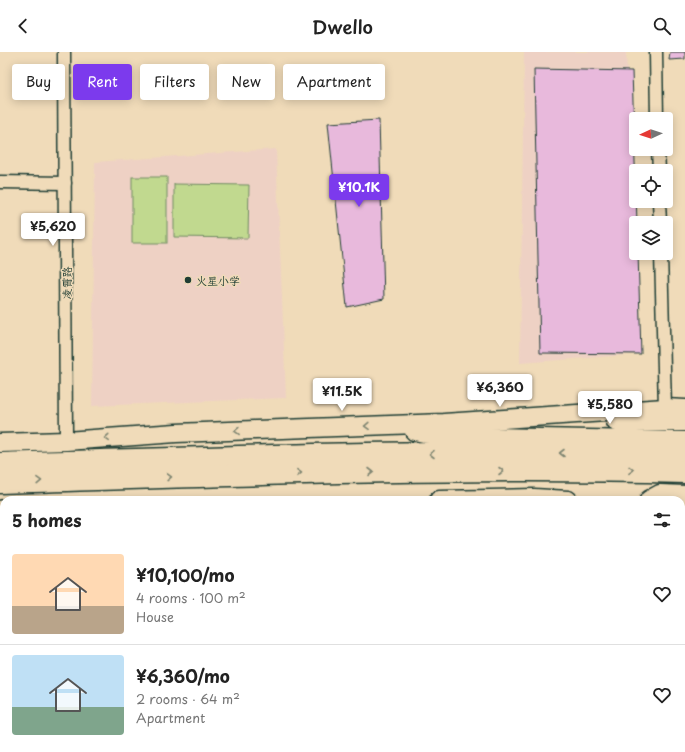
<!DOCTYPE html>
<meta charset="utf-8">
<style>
:root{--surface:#fff;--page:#f6f6f6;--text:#222;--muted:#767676;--line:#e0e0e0;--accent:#7c3aed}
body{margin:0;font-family:"Playpen Sans","LXGW WenKai TC",sans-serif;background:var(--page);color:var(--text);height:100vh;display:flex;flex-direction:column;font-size:15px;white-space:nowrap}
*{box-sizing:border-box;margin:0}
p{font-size:13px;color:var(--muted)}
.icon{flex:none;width:22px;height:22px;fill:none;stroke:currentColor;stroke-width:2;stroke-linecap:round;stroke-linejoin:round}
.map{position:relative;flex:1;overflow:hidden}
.drawer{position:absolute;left:0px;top:444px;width:685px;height:256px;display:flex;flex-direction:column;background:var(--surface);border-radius:12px 12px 0 0;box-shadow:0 2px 10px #0003}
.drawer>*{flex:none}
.hud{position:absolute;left:12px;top:12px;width:400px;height:36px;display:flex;gap:8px}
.needle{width:26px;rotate:267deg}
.buttons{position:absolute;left:629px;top:60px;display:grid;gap:8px}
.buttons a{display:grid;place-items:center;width:44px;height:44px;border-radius:4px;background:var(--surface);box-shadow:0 2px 10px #0003;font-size:20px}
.price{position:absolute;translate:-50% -34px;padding:0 9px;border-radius:4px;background:#fff;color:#222;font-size:13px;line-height:26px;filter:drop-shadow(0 1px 2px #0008)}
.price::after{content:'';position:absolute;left:50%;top:24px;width:12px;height:9px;margin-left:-6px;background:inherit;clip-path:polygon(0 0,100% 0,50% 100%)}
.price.on{background:var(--accent);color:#fff}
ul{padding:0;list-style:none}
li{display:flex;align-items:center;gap:12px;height:100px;padding:0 12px}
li+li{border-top:1px solid var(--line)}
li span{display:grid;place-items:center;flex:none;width:112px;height:80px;border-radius:4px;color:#555}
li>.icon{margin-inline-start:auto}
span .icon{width:48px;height:48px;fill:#fffc;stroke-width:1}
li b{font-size:17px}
h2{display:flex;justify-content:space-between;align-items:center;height:48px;padding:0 12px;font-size:17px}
.pill{padding:0 14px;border-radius:4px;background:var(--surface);box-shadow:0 2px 10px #0003;font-size:14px;line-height:36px}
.pill.on{background:var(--accent);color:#fff}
header{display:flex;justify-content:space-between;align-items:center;height:52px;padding:0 12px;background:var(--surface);font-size:18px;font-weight:600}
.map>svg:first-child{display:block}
.built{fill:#eed1c4}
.green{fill:#c1d98f;stroke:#708b62}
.building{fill:#e8b9dc;stroke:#1f3d34}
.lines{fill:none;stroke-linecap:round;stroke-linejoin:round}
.street-casing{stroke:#1f3d34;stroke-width:15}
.secondary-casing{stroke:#1f3d34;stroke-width:21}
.highway-casing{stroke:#1f3d34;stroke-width:25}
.street{stroke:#f0dbb9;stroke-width:12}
.secondary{stroke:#f0dbb9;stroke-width:18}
.highway{stroke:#f0dbb9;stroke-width:22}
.oneway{stroke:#7d8470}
.poi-dot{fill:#1f3d34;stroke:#f0dbb9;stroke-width:1.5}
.labels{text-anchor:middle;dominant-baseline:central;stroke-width:3;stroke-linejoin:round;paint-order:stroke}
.poi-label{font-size:11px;fill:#1f3d34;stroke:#f0dbb9;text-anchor:start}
.street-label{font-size:11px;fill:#1f3d34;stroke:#f0dbb9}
</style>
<header><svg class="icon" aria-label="back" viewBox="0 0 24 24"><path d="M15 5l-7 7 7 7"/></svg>Dwello<svg class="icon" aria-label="search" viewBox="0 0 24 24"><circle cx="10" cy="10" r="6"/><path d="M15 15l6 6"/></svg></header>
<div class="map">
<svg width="685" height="700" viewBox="0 0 685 700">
<rect width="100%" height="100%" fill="#f0dbb9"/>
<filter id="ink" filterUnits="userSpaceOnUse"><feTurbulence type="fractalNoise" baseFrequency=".025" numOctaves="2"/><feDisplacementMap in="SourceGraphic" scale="8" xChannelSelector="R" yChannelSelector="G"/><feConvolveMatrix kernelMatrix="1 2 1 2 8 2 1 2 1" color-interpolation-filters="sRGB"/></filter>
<g filter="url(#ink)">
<!-- built -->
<g class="built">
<path d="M524 0H626L641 302 520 311Z"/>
<path d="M276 97 286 346 92 354 95 110Z"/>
</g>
<!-- green -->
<g class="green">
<rect x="132" y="125" width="35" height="66"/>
<path d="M174 132 249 133 248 186 174 185Z"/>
</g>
<!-- building -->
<g class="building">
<path d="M670 0H685V7L669 8Z"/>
<path d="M534 17 632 19 637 171 636 201H638L641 302 540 301Z"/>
<path d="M379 68 384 247 347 255 328 71Z"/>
<path d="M682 475H685V507H681Z"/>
<path d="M685 529V674H681V530Z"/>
<path d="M685 679V700H588L587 696H681V680Z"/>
<rect x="57" y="696" width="35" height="4"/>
<path d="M125 696H154L155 700H125Z"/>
<path d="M385 696V700H268L376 696Z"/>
<rect x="404" y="696" width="28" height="4"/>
<path d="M464 696H490L491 700H465Z"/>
<path d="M543 696H573V700H544Z"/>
</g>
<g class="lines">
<!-- street casing -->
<g class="street-casing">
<g id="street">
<path d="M64 0 66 389"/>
<path d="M656 0 657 67"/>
<path d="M658 97 659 119"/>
<path d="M0 130 65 131"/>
<path d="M659 149 660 171"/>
<path d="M661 201 665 356"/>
</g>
</g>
<!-- secondary casing -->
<g class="secondary-casing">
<g id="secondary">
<path d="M616 370H685"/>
<path d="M414 379 439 384 685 389"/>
<path d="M0 391 66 389 176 381 444 371 665 356 685 357"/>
<path d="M439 448 534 446 568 448"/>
<path d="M649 448 660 442 685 443"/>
<path d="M681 456H685"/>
<path d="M0 458 4 457"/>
</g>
</g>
<!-- highway casing -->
<g class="highway-casing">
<g id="highway">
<path d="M0 412C228 405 457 397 685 402"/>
<path d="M0 430C228 423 457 414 685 420"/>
</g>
</g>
<!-- street -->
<use href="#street" class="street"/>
<!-- secondary -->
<use href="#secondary" class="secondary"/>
<!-- highway -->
<use href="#highway" class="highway"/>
</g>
<!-- one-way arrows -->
<defs><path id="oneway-chevron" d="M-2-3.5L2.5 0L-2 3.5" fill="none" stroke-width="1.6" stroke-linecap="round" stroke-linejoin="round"/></defs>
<g class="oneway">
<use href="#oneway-chevron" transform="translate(367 374) rotate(178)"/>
<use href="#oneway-chevron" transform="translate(237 379) rotate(178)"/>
<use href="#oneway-chevron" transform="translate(107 386) rotate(176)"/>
<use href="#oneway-chevron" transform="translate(562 401) rotate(180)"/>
<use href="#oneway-chevron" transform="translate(432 402) rotate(180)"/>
<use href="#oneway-chevron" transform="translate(631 418) rotate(1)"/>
<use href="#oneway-chevron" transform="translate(501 419)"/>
<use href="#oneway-chevron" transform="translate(371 420)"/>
<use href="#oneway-chevron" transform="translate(299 421) rotate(-2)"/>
<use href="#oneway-chevron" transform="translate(169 425) rotate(-2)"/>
<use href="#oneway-chevron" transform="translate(39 429) rotate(-2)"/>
</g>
</g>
<!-- markers -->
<circle class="poi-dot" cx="188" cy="228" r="4"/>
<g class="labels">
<!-- poi labels -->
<g class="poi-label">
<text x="196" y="228">火星小学</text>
</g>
<!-- street labels -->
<g class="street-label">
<text transform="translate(66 231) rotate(-90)">凌霄路</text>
</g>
</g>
</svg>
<div class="buttons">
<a><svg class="needle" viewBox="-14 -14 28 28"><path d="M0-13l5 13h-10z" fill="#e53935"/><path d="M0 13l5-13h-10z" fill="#767676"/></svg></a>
<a><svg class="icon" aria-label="locate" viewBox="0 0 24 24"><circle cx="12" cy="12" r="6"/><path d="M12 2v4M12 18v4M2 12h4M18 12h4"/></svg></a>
<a><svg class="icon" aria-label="layers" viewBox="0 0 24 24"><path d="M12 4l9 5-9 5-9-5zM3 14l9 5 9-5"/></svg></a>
</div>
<b class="price on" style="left:359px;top:156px">¥10.1K</b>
<b class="price" style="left:53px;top:195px">¥5,620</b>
<b class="price" style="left:500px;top:356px">¥6,360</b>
<b class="price" style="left:342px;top:360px">¥11.5K</b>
<b class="price" style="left:610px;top:373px">¥5,580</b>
<div class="hud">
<a class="pill">Buy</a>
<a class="pill on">Rent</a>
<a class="pill">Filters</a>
<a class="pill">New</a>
<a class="pill">Apartment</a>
</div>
<section class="drawer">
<h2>5 homes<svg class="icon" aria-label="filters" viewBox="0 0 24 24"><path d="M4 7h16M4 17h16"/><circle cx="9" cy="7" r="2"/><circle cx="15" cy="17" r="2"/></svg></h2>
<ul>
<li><span style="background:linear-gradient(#ffd9b3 65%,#b9a48a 0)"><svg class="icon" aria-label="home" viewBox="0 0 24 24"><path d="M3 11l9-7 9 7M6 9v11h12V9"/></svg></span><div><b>¥10,100/mo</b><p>4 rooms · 100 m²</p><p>House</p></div><svg class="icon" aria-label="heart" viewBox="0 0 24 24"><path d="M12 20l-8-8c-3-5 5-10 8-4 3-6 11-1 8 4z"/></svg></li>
<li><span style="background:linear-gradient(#bfe0f5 65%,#7fa58c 0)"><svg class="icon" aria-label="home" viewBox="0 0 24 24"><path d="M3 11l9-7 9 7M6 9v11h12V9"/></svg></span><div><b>¥6,360/mo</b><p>2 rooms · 64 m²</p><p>Apartment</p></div><svg class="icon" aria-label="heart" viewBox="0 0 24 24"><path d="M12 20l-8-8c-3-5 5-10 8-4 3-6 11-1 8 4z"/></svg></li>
</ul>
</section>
</div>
